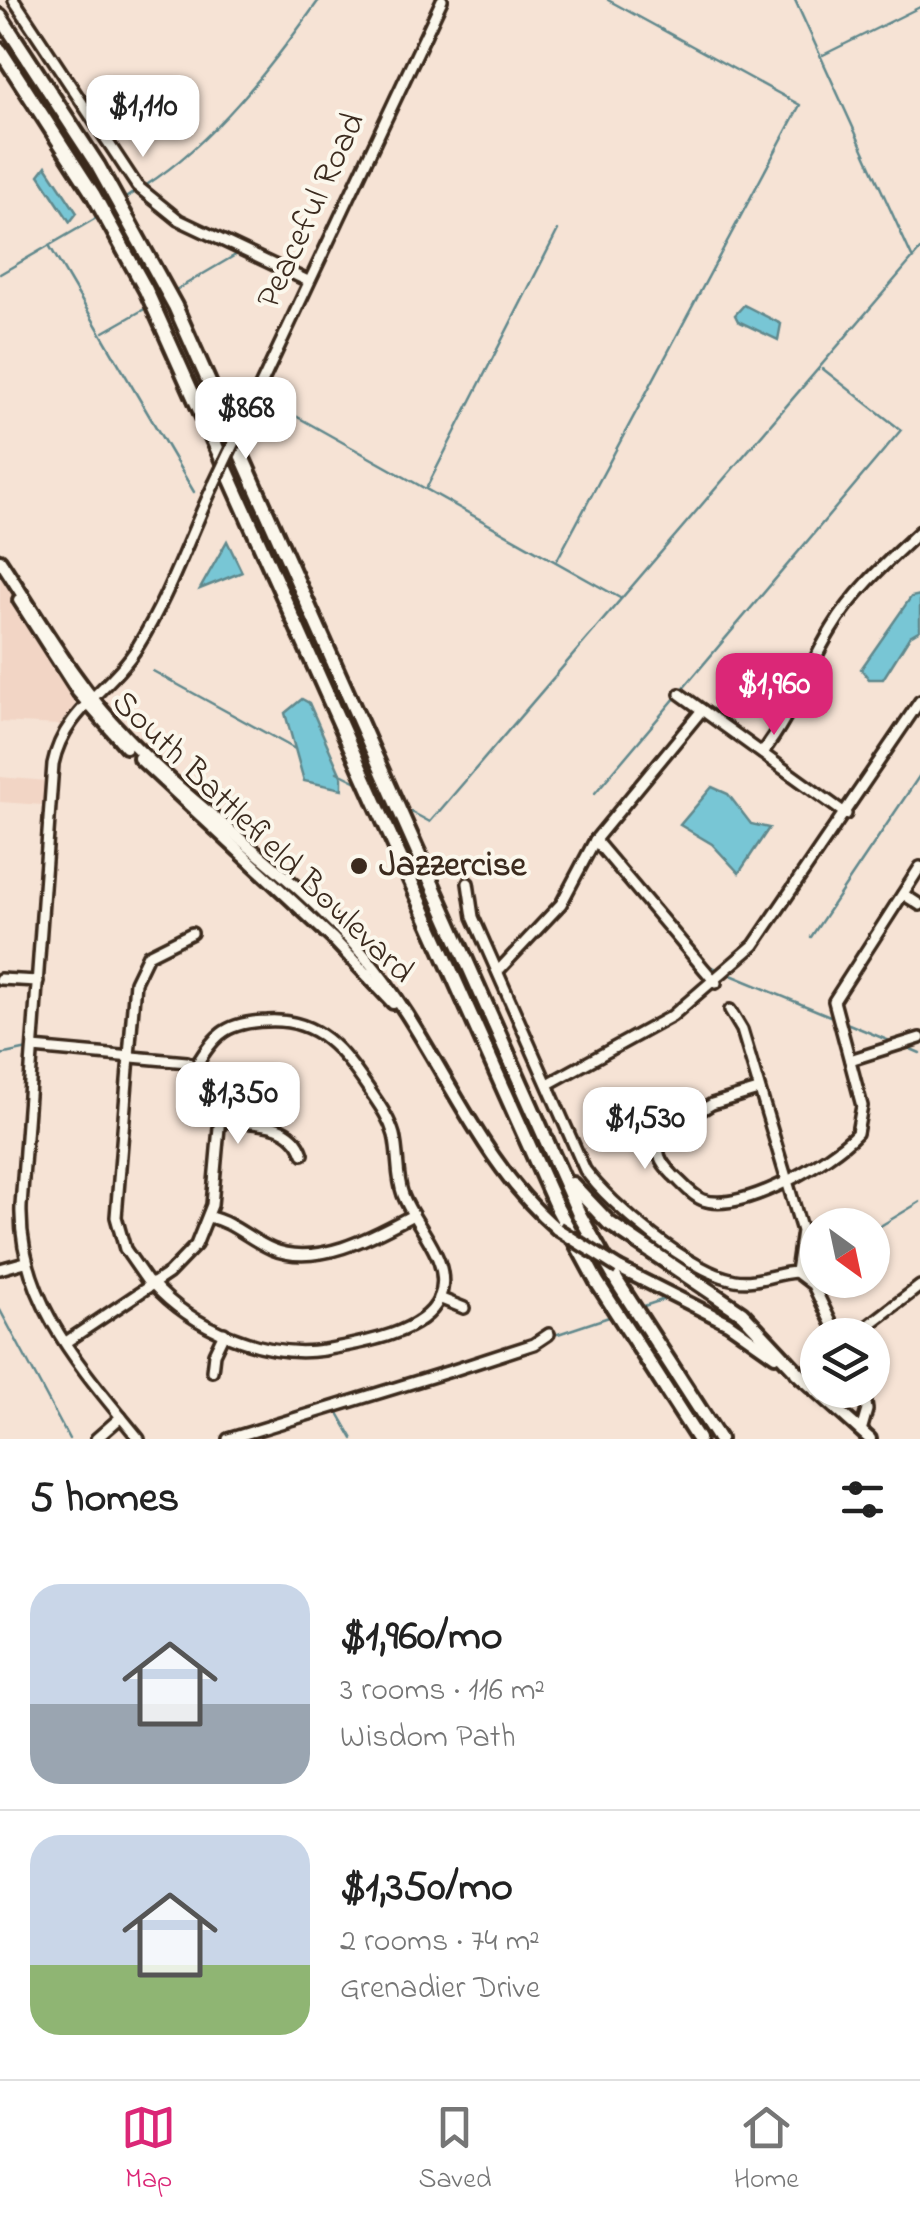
<!DOCTYPE html>
<meta charset="utf-8">
<style>
:root{--surface:#fff;--page:#f2f2f2;--text:#222;--muted:#767676;--line:#e0e0e0;--accent:#db2777}
body{margin:0;font-family:"Indie Flower",sans-serif;background:var(--page);color:var(--text);height:100vh;display:flex;flex-direction:column;font-size:38px;white-space:nowrap}
*{box-sizing:border-box;margin:0}
p{font-size:32px;color:var(--muted)}
.icon{flex:none;width:55px;height:55px;fill:none;stroke:currentColor;stroke-width:2;stroke-linecap:round;stroke-linejoin:round}
.map{position:relative;height:1439px;overflow:hidden}
.panel{display:flex;flex-direction:column;background:var(--surface);flex:1}
.panel>*{flex:none}
.needle{width:65px;rotate:147deg}
.fabs{position:absolute;left:800px;top:1208px;display:grid;gap:20px}
.fabs a{display:grid;place-items:center;width:90px;height:90px;border-radius:50%;background:var(--surface);box-shadow:0 2px 8px #0004;font-size:50px}
.price{position:absolute;translate:-50% -85px;padding:0 22px;border-radius:20px;background:#fff;color:#222;font-size:32px;line-height:65px;filter:drop-shadow(0 2px 5px #0008)}
.price::after{content:'';position:absolute;left:50%;top:60px;width:30px;height:22px;margin-left:-15px;background:inherit;clip-path:polygon(0 0,100% 0,50% 100%)}
.price.on{background:var(--accent);color:#fff}
ul{padding:0;list-style:none}
li{display:flex;align-items:center;gap:30px;height:250px;padding:0 30px}
li+li{border-top:2px solid var(--line)}
li span{display:grid;place-items:center;flex:none;width:280px;height:200px;border-radius:30px;color:#555}
li>.icon{margin-inline-start:auto}
span .icon{width:120px;height:120px;fill:#fffc;stroke-width:1}
li b{font-size:42px}
h2{display:flex;justify-content:space-between;align-items:center;height:120px;padding:0 30px;font-size:42px}
.tabs{display:flex;justify-content:space-around;align-items:center;height:140px;border-top:2px solid var(--line);background:var(--surface);font-size:28px;color:var(--muted)}
.tabs a{display:grid;justify-items:center;gap:5px}
.tabs .on{color:var(--accent)}
.map>svg:first-child{display:block}
.built{fill:#f2d5c5}
.water{fill:#78c6d5;stroke:#60888c;stroke-width:2.5}
.lines{fill:none;stroke-linecap:round;stroke-linejoin:round}
.stream{stroke:#60888c;stroke-width:2.5}
.minor-casing{stroke:#3b2a1e;stroke-width:16}
.major-casing{stroke:#3b2a1e;stroke-width:18}
.highway-casing{stroke:#3b2a1e;stroke-width:20}
.minor{stroke:#fbf7ec;stroke-width:9}
.major{stroke:#fbf7ec;stroke-width:10}
.highway{stroke:#fbf7ec;stroke-width:12}
.minor-bridge-casing{stroke:#3b2a1e;stroke-width:16;stroke-linecap:butt}
.major-bridge-casing{stroke:#3b2a1e;stroke-width:18;stroke-linecap:butt}
.minor-bridge{stroke:#fbf7ec;stroke-width:9}
.major-bridge{stroke:#fbf7ec;stroke-width:10}
.poi-dot{fill:#3b2a1e;stroke:#fbf7ec;stroke-width:4}
.labels{text-anchor:middle;dominant-baseline:central;stroke-width:8;stroke-linejoin:round;paint-order:stroke}
.street-label{font-size:35px;fill:#3b2a1e;stroke:#fbf7ec}
.poi-label{font-size:35px;font-weight:bold;fill:#3b2a1e;stroke:#fbf7ec;text-anchor:start}
</style>
<div class="map">
<svg width="920" height="1439" viewBox="0 0 920 1439">
<rect width="100%" height="100%" fill="#f6e3d5"/>
<filter id="ink" filterUnits="userSpaceOnUse"><feTurbulence type="fractalNoise" baseFrequency=".01" numOctaves="2"/><feDisplacementMap in="SourceGraphic" scale="20" xChannelSelector="R" yChannelSelector="G"/><feConvolveMatrix kernelMatrix="1 2 1 2 8 2 1 2 1" color-interpolation-filters="sRGB"/></filter>
<g filter="url(#ink)">
<!-- built -->
<g class="built">
<path d="M0 574 75 694V706L59 725 0 722Z"/>
<path d="M0 777 47 781 43 805 0 802Z"/>
</g>
<!-- water -->
<g class="water">
<path d="M46 166 77 213 70 222 39 175Z"/>
<path d="M744 305 781 324 778 340 738 321 735 315Z"/>
<path d="M227 541 242 572 200 589Z"/>
<path d="M920 595V630L910 636 883 679H869L861 669 911 597Z"/>
<path d="M302 699 309 703 342 778V789L304 781 285 713Z"/>
<path d="M712 787 728 794 751 824 769 828 739 873 712 844 680 825Z"/>
</g>
<g class="lines">
<!-- stream -->
<g class="stream">
<path d="M795 0 912 257"/>
<path d="M823 55 920 7"/>
<path d="M145 186C215 141 271 67 319 0"/>
<path d="M124 199 136 191"/>
<path d="M49 245 194 492"/>
<path d="M0 274 98 217"/>
<path d="M174 291 239 253"/>
<path d="M104 332 148 307"/>
<path d="M285 410 620 598"/>
<path d="M427 487 558 230"/>
<path d="M557 560 800 105 608 0"/>
<path d="M153 671 295 749"/>
<path d="M337 772 361 784"/>
<path d="M595 793 901 430 823 369"/>
<path d="M379 794 389 799"/>
<path d="M406 809 430 822 920 250"/>
<path d="M811 937 920 775"/>
<path d="M712 967 720 970"/>
<path d="M731 975 830 1016"/>
<path d="M844 1022 892 1042"/>
<path d="M906 1047 920 1053"/>
<path d="M0 1055 28 1049"/>
<path d="M872 1231 920 1202"/>
<path d="M805 1272 818 1264"/>
<path d="M641 1307 668 1298"/>
<path d="M0 1310 69 1439"/>
<path d="M558 1334 609 1317"/>
<path d="M337 1411 353 1439"/>
</g>
<!-- minor casing -->
<g class="minor-casing">
<g id="minor">
<path d="M14 0 137 186 179 220 308 281"/>
<path d="M243 423 442 0"/>
<path d="M680 694 846 814"/>
<path d="M762 753C792 715 806 671 831 630 854 591 888 561 920 531"/>
<path d="M595 840 716 983"/>
<path d="M468 883 473 917 585 1170C611 1206 691 1272 735 1280 755 1284 776 1273 796 1272"/>
<path d="M903 894 920 905"/>
<path d="M498 971 561 904 595 840 702 710"/>
<path d="M0 979 38 981"/>
<path d="M730 1010 742 1030 802 1231 796 1272"/>
<path d="M33 1048 187 1062 210 1079 221 1105 212 1205 196 1245 169 1273 66 1342"/>
<path d="M850 1060 920 1038"/>
<path d="M548 1084 672 1016 754 945 920 701"/>
<path d="M758 1090 712 1104 662 1134C654 1152 660 1162 673 1175 682 1183 692 1196 703 1200 742 1214 831 1161 857 1133L862 1106 834 1001 920 867"/>
<path d="M221 1121C251 1124 291 1119 303 1154"/>
<path d="M657 1148 645 1144 641 1135 650 1131 662 1134"/>
<path d="M209 1217C233 1222 250 1240 272 1249 317 1268 374 1236 413 1215"/>
<path d="M0 1269 25 1262"/>
<path d="M796 1272 813 1285 837 1335"/>
<path d="M152 1283C192 1328 264 1359 324 1350 358 1344 424 1334 439 1299 455 1262 415 1227 403 1195 396 1176 399 1155 394 1135 389 1117 378 1103 368 1088 342 1050 318 1018 267 1021 228 1022 215 1033 196 1066"/>
<path d="M150 1285 125 1249 116 1217 135 982 148 955 192 933"/>
<path d="M439 1298 464 1308"/>
<path d="M856 1335 920 1286"/>
<path d="M212 1371 214 1354 224 1333"/>
<path d="M861 1431 867 1410 864 1390"/>
<path d="M96 1439 121 1417"/>
<path d="M139 1439C83 1370 18 1300 21 1206L53 764C64 710 111 690 138 646 169 596 189 537 214 484"/>
<path d="M228 1439 454 1370 534 1344 549 1334"/>
</g>
</g>
<!-- major casing -->
<g class="major-casing">
<g id="major">
<path d="M0 560C40 621 76 686 127 738 202 816 296 874 366 958 437 1042 473 1157 557 1229"/>
<path d="M19 600 78 692 126 747"/>
<path d="M139 758 333 939 393 1003"/>
<path d="M619 1268 728 1323 775 1356"/>
<path d="M796 1373 870 1439"/>
</g>
</g>
<!-- highway casing -->
<g class="highway-casing">
<g id="highway">
<path d="M0 16 98 166 175 306 579 1214 618 1283 719 1439"/>
<path d="M0 50 93 194 146 290 557 1208 597 1282 698 1439"/>
<path d="M572 1184 609 1223 742 1313 802 1377"/>
</g>
</g>
<!-- minor -->
<use href="#minor" class="minor"/>
<!-- major -->
<use href="#major" class="major"/>
<!-- highway -->
<use href="#highway" class="highway"/>
<!-- minor-bridge casing -->
<g class="minor-bridge-casing">
<path id="minor-bridge" d="M214 484 243 423"/>
</g>
<!-- major-bridge casing -->
<g class="major-bridge-casing">
<path id="major-bridge" d="M557 1229 619 1268"/>
</g>
<!-- minor-bridge -->
<use href="#minor-bridge" class="minor-bridge"/>
<!-- major-bridge -->
<use href="#major-bridge" class="major-bridge"/>
</g>
</g>
<!-- markers -->
<circle class="poi-dot" cx="359" cy="866" r="10"/>
<g class="labels">
<!-- street labels -->
<g class="street-label">
<text transform="translate(312 211) rotate(-65)">Peaceful Road</text>
<text transform="translate(262 838) rotate(44)">South Battlefield Boulevard</text>
</g>
<!-- poi labels -->
<g class="poi-label">
<text x="379" y="866">Jazzercise</text>
</g>
</g>
</svg>
<div class="fabs">
<a><svg class="needle" viewBox="-14 -14 28 28"><path d="M0-13l5 13h-10z" fill="#e53935"/><path d="M0 13l5-13h-10z" fill="#767676"/></svg></a>
<a><svg class="icon" aria-label="layers" viewBox="0 0 24 24"><path d="M12 4l9 5-9 5-9-5zM3 14l9 5 9-5"/></svg></a>
</div>
<b class="price" style="left:143px;top:160px">$1,110</b>
<b class="price" style="left:246px;top:462px">$868</b>
<b class="price on" style="left:774px;top:738px">$1,960</b>
<b class="price" style="left:238px;top:1147px">$1,350</b>
<b class="price" style="left:645px;top:1172px">$1,530</b>
</div>
<section class="panel">
<h2>5 homes<svg class="icon" aria-label="filters" viewBox="0 0 24 24"><path d="M4 7h16M4 17h16"/><circle cx="9" cy="7" r="2"/><circle cx="15" cy="17" r="2"/></svg></h2>
<ul>
<li><span style="background:linear-gradient(#c9d6e8 60%,#9aa5b1 0)"><svg class="icon" aria-label="home" viewBox="0 0 24 24"><path d="M3 11l9-7 9 7M6 9v11h12V9"/></svg></span><div><b>$1,960/mo</b><p>3 rooms · 116 m²</p><p>Wisdom Path</p></div></li>
<li><span style="background:linear-gradient(#c9d6e8 65%,#8fb573 0)"><svg class="icon" aria-label="home" viewBox="0 0 24 24"><path d="M3 11l9-7 9 7M6 9v11h12V9"/></svg></span><div><b>$1,350/mo</b><p>2 rooms · 74 m²</p><p>Grenadier Drive</p></div></li>
</ul>
</section>
<nav class="tabs">
<a class="on"><svg class="icon" aria-label="map" viewBox="0 0 24 24"><path d="M3 6l6-2 6 2 6-2v14l-6 2-6-2-6 2zM9 4v14M15 6v14"/></svg>Map</a>
<a><svg class="icon" aria-label="saved" viewBox="0 0 24 24"><path d="M7 4h10v16l-5-4-5 4z"/></svg>Saved</a>
<a><svg class="icon" aria-label="home" viewBox="0 0 24 24"><path d="M3 11l9-7 9 7M6 9v11h12V9"/></svg>Home</a>
</nav>
